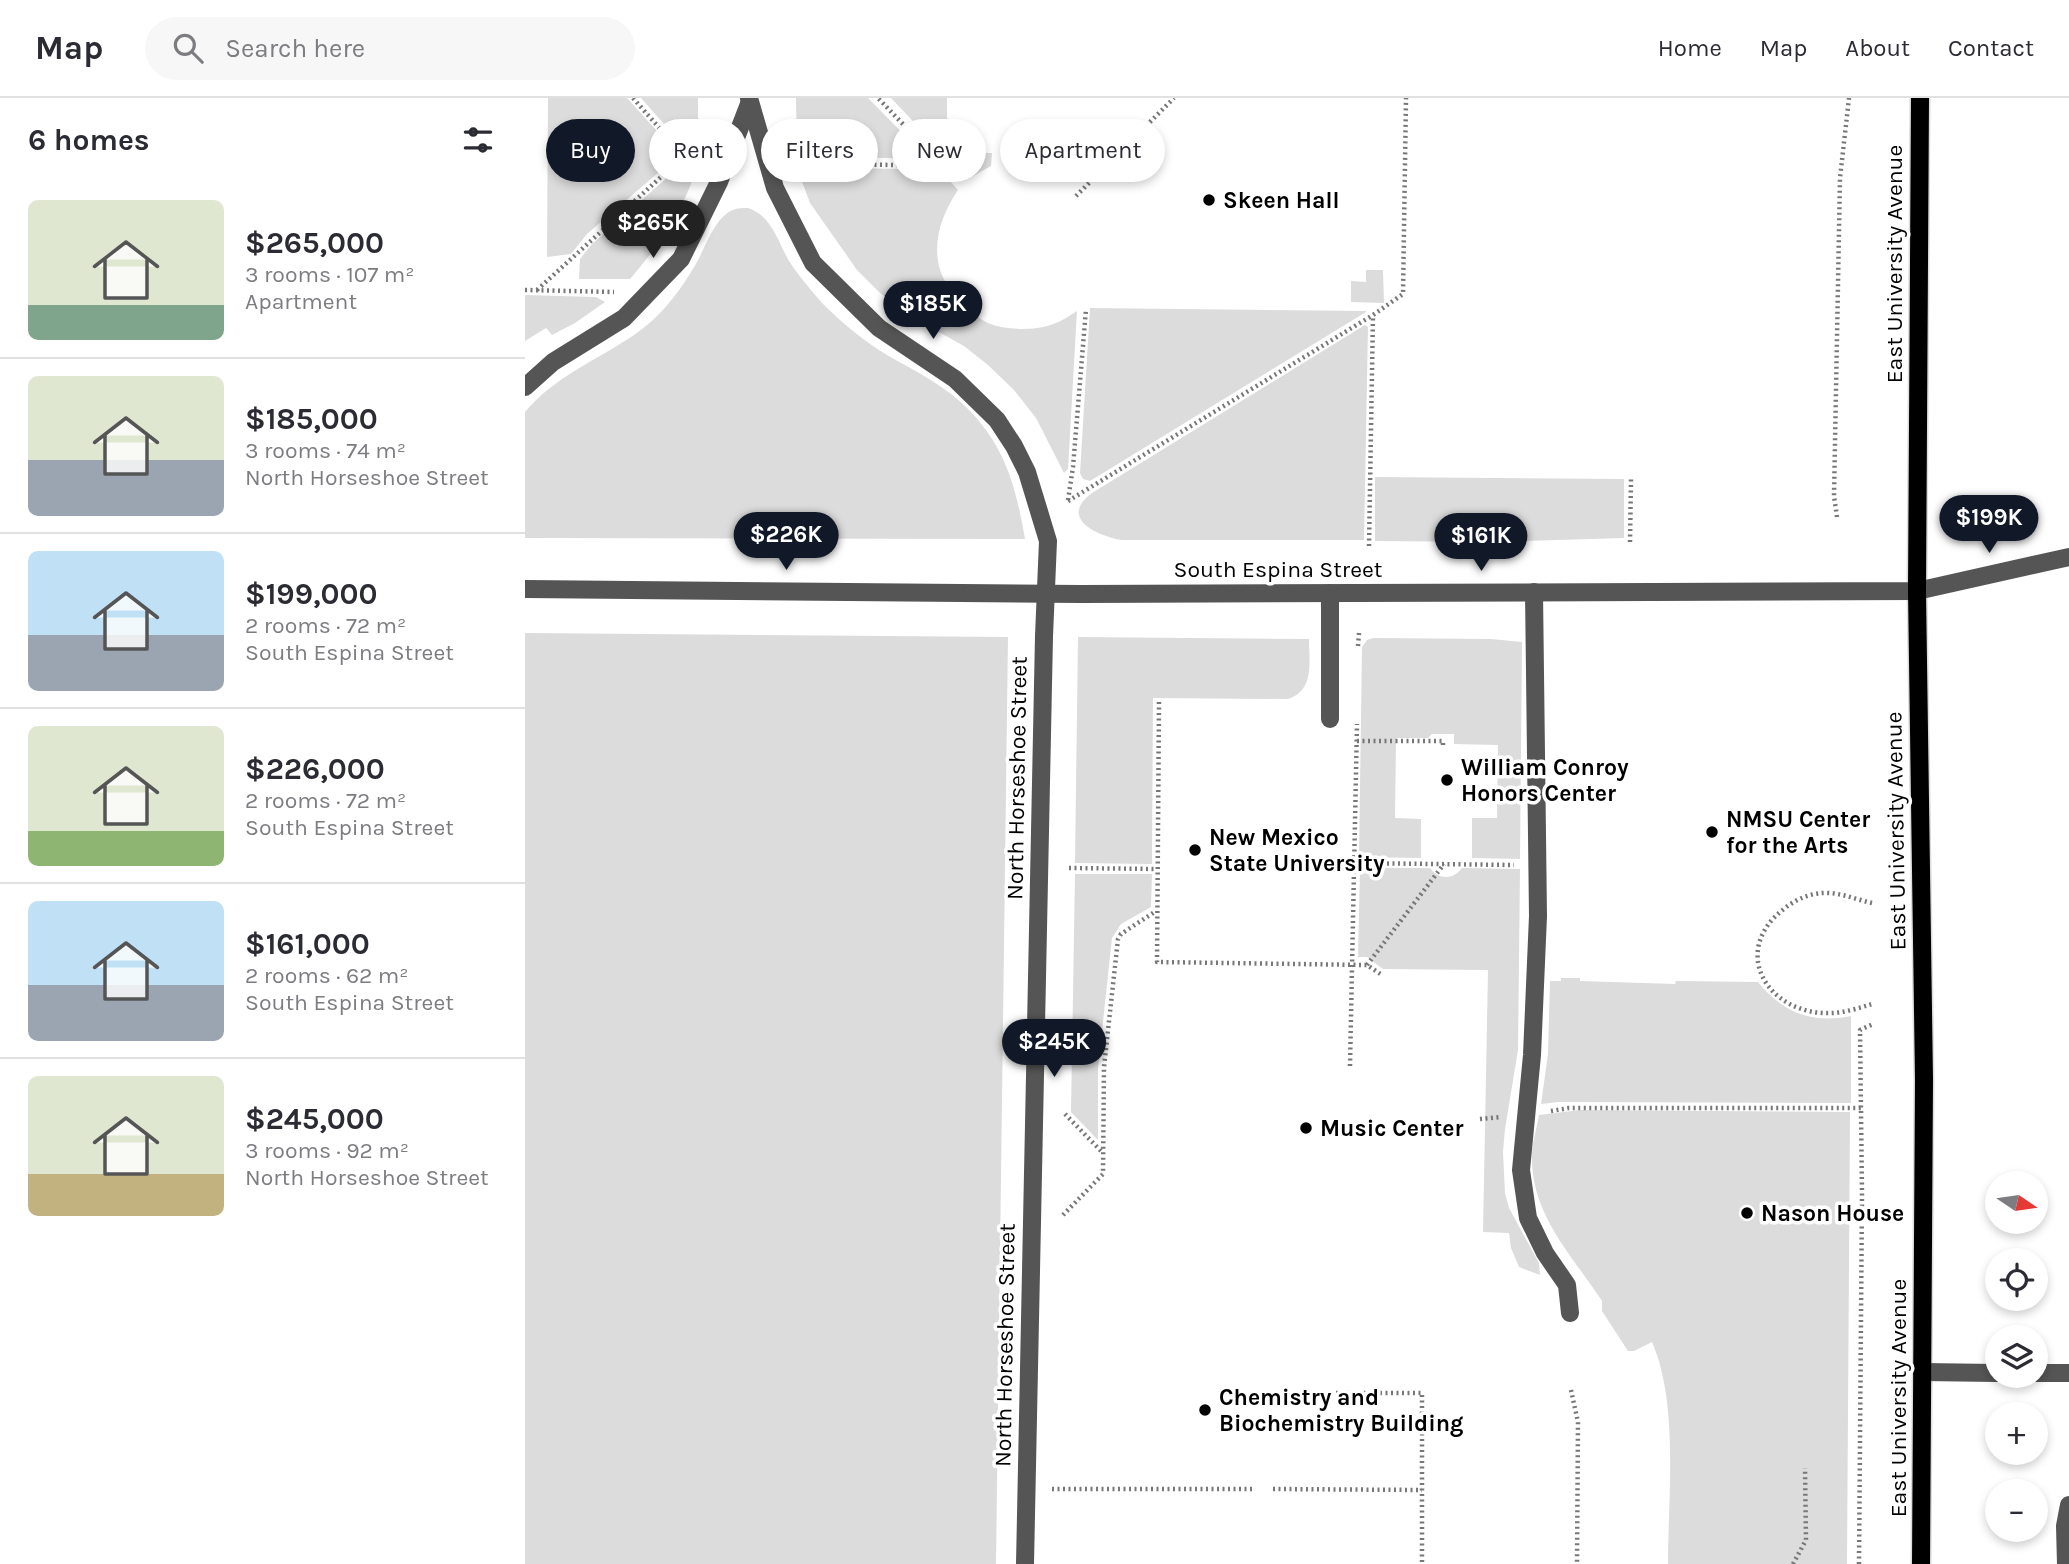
<!DOCTYPE html>
<meta charset="utf-8">
<style>
:root{--surface:#fff;--page:#f7f7f7;--text:#2b2b33;--muted:#7c7c81;--line:#e1e1e2;--accent:#111827}
body{margin:0;font-family:Karla,sans-serif;background:var(--page);color:var(--text);height:100vh;display:flex;flex-direction:column;font-size:26px;white-space:nowrap}
*{box-sizing:border-box;margin:0}
p{font-size:23px;color:var(--muted)}
.icon{flex:none;width:38px;height:38px;fill:none;stroke:currentColor;stroke-width:2;stroke-linecap:round;stroke-linejoin:round}
.map{position:relative;flex:1;overflow:hidden}
.panel{display:flex;flex-direction:column;background:var(--surface);width:525px}
.panel>*{flex:none}
.guide{position:absolute;left:21px;top:21px;width:665px;height:63px;display:flex;gap:14px}
.needle{width:46px;rotate:103deg}
.buttons{position:absolute;left:1460px;top:1073px;display:grid;gap:14px}
.buttons a{display:grid;place-items:center;width:63px;height:63px;border-radius:50%;background:var(--surface);box-shadow:0 4px 10px #0003;font-size:35px}
.price{position:absolute;translate:-50% -60px;padding:0 16px;border-radius:24px;background:var(--accent);color:#fff;font-size:23px;line-height:46px;filter:drop-shadow(0 2px 4px #0008)}
.price::after{content:'';position:absolute;left:50%;top:42px;width:21px;height:16px;margin-left:-10px;background:inherit;clip-path:polygon(0 0,100% 0,50% 100%)}
.price.current{background:#222;color:#fff}
ul{padding:0;list-style:none}
li{display:flex;align-items:center;gap:21px;height:175px;padding:0 28px}
li+li{border-top:2px solid var(--line)}
li span{display:grid;place-items:center;flex:none;width:196px;height:140px;border-radius:10px;color:#555}
li>.icon{margin-inline-start:auto}
span .icon{width:84px;height:84px;fill:#fffc;stroke-width:1}
li b{font-size:30px}
h2{display:flex;justify-content:space-between;align-items:center;height:84px;padding:0 28px;font-size:30px}
.pill{padding:0 24px;border-radius:32px;background:var(--surface);box-shadow:0 4px 10px #0003;font-size:24px;line-height:63px}
.pill.current{background:var(--accent);color:#fff}
header{display:flex;align-items:center;gap:42px;box-sizing:border-box;height:98px;padding:0 35px;background:var(--surface);border-bottom:2px solid var(--line)}
header strong{font-size:33px}
nav{display:flex;gap:38px;margin-inline-start:auto;font-size:24px}
.search{width:490px;height:63px;background:var(--page);display:flex;align-items:center;gap:18px;box-sizing:border-box;padding:0 24px;border-radius:38px;color:var(--muted);font-size:26px}
main{display:flex;flex:1;min-height:0}
.map>svg:first-child{display:block}
.green{fill:#dcdcdc}
.lines{fill:none;stroke-linecap:round;stroke-linejoin:round}
.major-casing{stroke:#dbdbdb;stroke-width:21}
.path{stroke:#777;stroke-width:4.5;stroke-dasharray:2 3.5;stroke-linecap:butt}
.minor{stroke:#555;stroke-width:18}
.major{stroke:#000;stroke-width:18}
.poi-dot{fill:#000;stroke:#fff;stroke-width:2.5}
.labels{text-anchor:middle;dominant-baseline:central;stroke-width:7;stroke-linejoin:round;paint-order:stroke}
.poi-label{font-size:23px;font-weight:bold;fill:#000;stroke:#fff;text-anchor:start}
.street-label{font-size:23px;fill:#000;stroke:#fff}
</style>
<header>
<strong>Map</strong>
<div class="search"><svg class="icon" aria-label="search" viewBox="0 0 24 24"><circle cx="10" cy="10" r="6"/><path d="M15 15l6 6"/></svg>Search here</div>
<nav><a>Home</a><a>Map</a><a>About</a><a>Contact</a></nav>
</header>
<main>
<section class="panel">
<h2>6 homes<svg class="icon" aria-label="filters" viewBox="0 0 24 24"><path d="M4 7h16M4 17h16"/><circle cx="9" cy="7" r="2"/><circle cx="15" cy="17" r="2"/></svg></h2>
<ul>
<li><span style="background:linear-gradient(#dfe7d0 75%,#7fa58c 0)"><svg class="icon" aria-label="home" viewBox="0 0 24 24"><path d="M3 11l9-7 9 7M6 9v11h12V9"/></svg></span><div><b>$265,000</b><p>3 rooms · 107 m²</p><p>Apartment</p></div></li>
<li><span style="background:linear-gradient(#dfe7d0 60%,#9aa5b1 0)"><svg class="icon" aria-label="home" viewBox="0 0 24 24"><path d="M3 11l9-7 9 7M6 9v11h12V9"/></svg></span><div><b>$185,000</b><p>3 rooms · 74 m²</p><p>North Horseshoe Street</p></div></li>
<li><span style="background:linear-gradient(#bfe0f5 60%,#9aa5b1 0)"><svg class="icon" aria-label="home" viewBox="0 0 24 24"><path d="M3 11l9-7 9 7M6 9v11h12V9"/></svg></span><div><b>$199,000</b><p>2 rooms · 72 m²</p><p>South Espina Street</p></div></li>
<li><span style="background:linear-gradient(#dfe7d0 75%,#8fb573 0)"><svg class="icon" aria-label="home" viewBox="0 0 24 24"><path d="M3 11l9-7 9 7M6 9v11h12V9"/></svg></span><div><b>$226,000</b><p>2 rooms · 72 m²</p><p>South Espina Street</p></div></li>
<li><span style="background:linear-gradient(#bfe0f5 60%,#9aa5b1 0)"><svg class="icon" aria-label="home" viewBox="0 0 24 24"><path d="M3 11l9-7 9 7M6 9v11h12V9"/></svg></span><div><b>$161,000</b><p>2 rooms · 62 m²</p><p>South Espina Street</p></div></li>
<li><span style="background:linear-gradient(#dfe7d0 70%,#c2b280 0)"><svg class="icon" aria-label="home" viewBox="0 0 24 24"><path d="M3 11l9-7 9 7M6 9v11h12V9"/></svg></span><div><b>$245,000</b><p>3 rooms · 92 m²</p><p>North Horseshoe Street</p></div></li>
</ul>
</section>
<div class="map">
<svg width="1544" height="1466" viewBox="0 0 1544 1466">
<rect width="100%" height="100%" fill="#fff"/>
<!-- green -->
<g class="green">
<path d="M23 0H102L149 52 148 62 62 136 46 156 22 159Z"/>
<path d="M116 0H173V52H162Z"/>
<path d="M271 0H343L403 61 272 58Z"/>
<path d="M366 0H422V54L467 55 466 68 443 81Z"/>
<path d="M174 61C163 106 135 146 105 181H54L55 161 67 146 162 62Z"/>
<path d="M272 70 414 71 433 92C419 113 409 137 413 163 417 189 441 214 463 225 477 231 498 232 512 230 526 229 540 221 552 213L543 371 539 375 511 320 489 292 463 267 439 248 392 222 355 195 332 172 285 105Z"/>
<path d="M223 110C247 118 252 142 264 163 273 177 286 192 297 205 318 226 342 246 369 261 405 281 436 297 461 332 485 365 493 401 500 441L0 440V314C29 279 72 262 109 237 136 219 156 192 172 164 181 148 190 119 208 112 212 110 218 110 223 110Z"/>
<path d="M841 172H858L859 205 826 204V183L841 184Z"/>
<path d="M0 197 71 199 80 204 50 225 27 237 21 230 0 243Z"/>
<path d="M565 210 841 213V214L565 383 558 381 555 375Z"/>
<path d="M840 227 843 229 839 442H597C572 438 533 420 567 395Z"/>
<path d="M850 379 1099 381V440L964 444 850 443Z"/>
<path d="M0 535 483 539 471 1466H0Z"/>
<path d="M553 539 784 541C784 564 790 592 763 601L628 600 627 766 550 765Z"/>
<path d="M848 540 966 541 997 544 995 761 947 760V720H972L973 647 929 646V636H907L903 640H871L870 720 896 721V760L834 759 837 549 842 542Z"/>
<path d="M835 770H905C914 782 928 782 937 770L995 771 993 952 980 1031 978 1054 980 1095 984 1110 1014 1165 1015 1177 994 1169 986 1150 984 1135 958 1134 963 872 858 871 842 859H833Z"/>
<path d="M550 776H627L626 809 596 826 587 840 573 970V1042L546 1014Z"/>
<path d="M1036 880H1055V883L1150 886 1151 883 1233 884C1258 915 1287 926 1326 918V1005L1034 1004 1016 1006 1023 956 1025 883H1036Z"/>
<path d="M1055 1012 1325 1014 1322 1466H1143C1143 1398 1154 1306 1127 1244L1109 1253H1103L1077 1213V1203C1047 1157 1004 1115 1007 1054 1008 1042 1012 1029 1014 1017Z"/>
</g>
<g class="lines">
<!-- major casing -->
<g class="major-casing">
<path id="major" d="M1395 0 1392 493 1399 982 1396 1466"/>
</g>
<!-- path -->
<g class="path">
<path d="M108 0 159 58"/>
<path d="M267 65 418 68 353 0"/>
<path d="M551 98 649 0"/>
<path d="M0 192 89 194"/>
<path d="M12 192 159 58 177 59"/>
<path d="M543 402 548 369 561 211"/>
<path d="M543 403 848 217 878 196 881 0"/>
<path d="M1312 419 1309 398 1315 80 1324 0"/>
<path d="M1105 444 1106 381"/>
<path d="M844 448 848 218"/>
<path d="M833 548 834 535"/>
<path d="M634 604 632 864 842 867 857 877"/>
<path d="M832 643H918V649"/>
<path d="M829 765 989 767"/>
<path d="M544 770 632 771"/>
<path d="M1347 805C1333 802 1319 796 1305 795 1288 794 1273 800 1260 810 1203 853 1243 917 1305 915 1319 915 1334 910 1347 906"/>
<path d="M842 867 919 766"/>
<path d="M825 968 832 626"/>
<path d="M1026 1013 1044 1010H1336"/>
<path d="M540 1016 577 1054"/>
<path d="M955 1021 976 1019"/>
<path d="M538 1117 578 1076 579 969 593 841 596 836 631 813"/>
<path d="M1046 1292 1053 1324 1052 1466"/>
<path d="M789 1295H897V1466"/>
<path d="M527 1391H729"/>
<path d="M748 1391 897 1392"/>
<path d="M1268 1466 1281 1442 1280 1370"/>
<path d="M1334 1466 1337 1096 1335 932 1348 926"/>
</g>
<!-- minor -->
<g class="minor">
<path d="M224 0 250 90 288 165 354 230 430 281 472 322 489 348 502 374 523 443 519 538 500 1466"/>
<path d="M0 289 28 264 99 220 156 161 194 84 224 6"/>
<path d="M0 491 556 496 1392 493 1544 459"/>
<path d="M1009 494 1013 818 1007 957 996 1072 1003 1120 1020 1155 1042 1187 1045 1215"/>
<path d="M805 621V495"/>
<path d="M1397 1274 1472 1275"/>
<path d="M1510 1275H1544"/>
<path d="M1541 1466 1540 1428 1544 1407"/>
</g>
<!-- major -->
<use href="#major" class="major"/>
</g>
<!-- markers -->
<g class="poi-dot">
<circle cx="684" cy="102" r="7"/>
<circle cx="922" cy="682" r="7"/>
<circle cx="1187" cy="734" r="7"/>
<circle cx="670" cy="752" r="7"/>
<circle cx="781" cy="1030" r="7"/>
<circle cx="1222" cy="1115" r="7"/>
<circle cx="680" cy="1312" r="7"/>
</g>
<g class="labels">
<!-- poi labels -->
<g class="poi-label">
<text x="698" y="102">Skeen Hall</text>
<text x="936" y="669">William Conroy<tspan x="936" dy="26">Honors Center</tspan></text>
<text x="1201" y="721">NMSU Center<tspan x="1201" dy="26">for the Arts</tspan></text>
<text x="684" y="739">New Mexico<tspan x="684" dy="26">State University</tspan></text>
<text x="795" y="1030">Music Center</text>
<text x="1236" y="1115">Nason House</text>
<text x="694" y="1299">Chemistry and<tspan x="694" dy="26">Biochemistry Building</tspan></text>
</g>
<!-- street labels -->
<g class="street-label">
<text transform="translate(1369 166) rotate(-90)">East University Avenue</text>
<text x="753" y="471">South Espina Street</text>
<text transform="translate(492 680) rotate(-89)">North Horseshoe Street</text>
<text transform="translate(1371 733) rotate(-91)">East University Avenue</text>
<text transform="translate(480 1247) rotate(-89)">North Horseshoe Street</text>
<text transform="translate(1373 1300) rotate(-90)">East University Avenue</text>
</g>
</g>
</svg>
<div class="buttons">
<a><svg class="needle" viewBox="-14 -14 28 28"><path d="M0-13l5 13h-10z" fill="#e53935"/><path d="M0 13l5-13h-10z" fill="#7c7c81"/></svg></a>
<a><svg class="icon" aria-label="locate" viewBox="0 0 24 24"><circle cx="12" cy="12" r="6"/><path d="M12 2v4M12 18v4M2 12h4M18 12h4"/></svg></a>
<a><svg class="icon" aria-label="layers" viewBox="0 0 24 24"><path d="M12 4l9 5-9 5-9-5zM3 14l9 5 9-5"/></svg></a>
<a>+</a>
<a>−</a>
</div>
<b class="price current" style="left:128px;top:162px">$265K</b>
<b class="price" style="left:408px;top:243px">$185K</b>
<b class="price" style="left:1464px;top:457px">$199K</b>
<b class="price" style="left:261px;top:474px">$226K</b>
<b class="price" style="left:956px;top:475px">$161K</b>
<b class="price" style="left:529px;top:981px">$245K</b>
<div class="guide">
<a class="pill current">Buy</a>
<a class="pill">Rent</a>
<a class="pill">Filters</a>
<a class="pill">New</a>
<a class="pill">Apartment</a>
</div>
</div>
</main>
